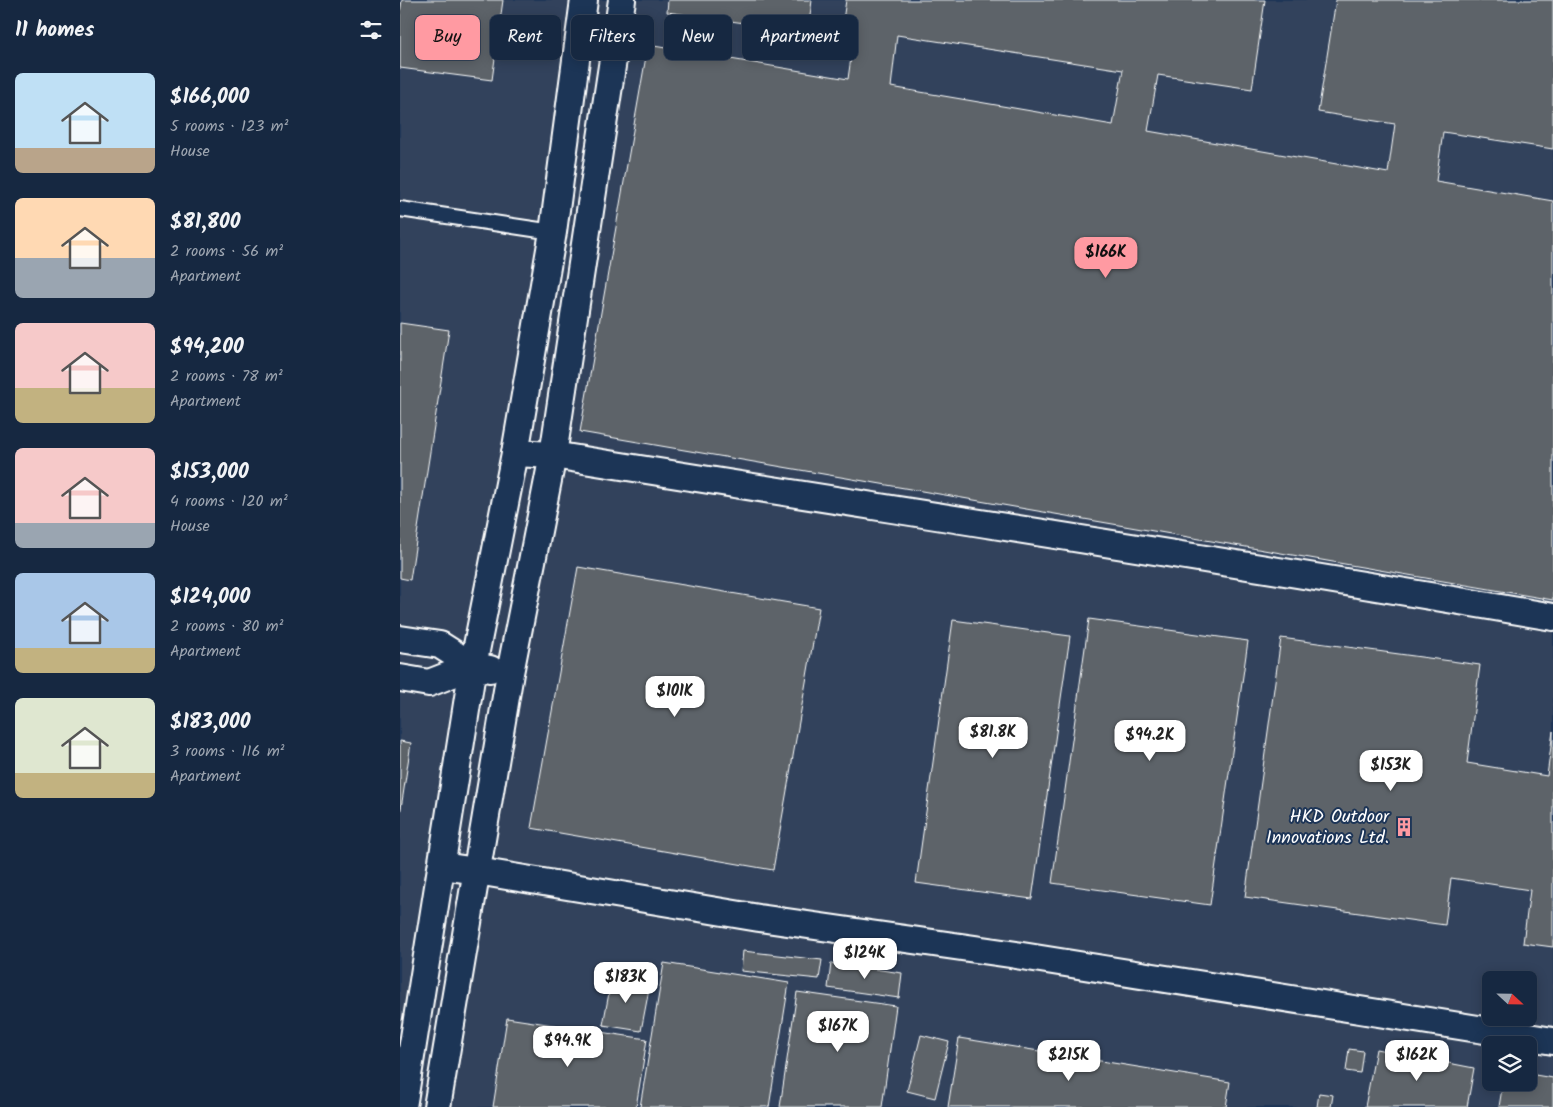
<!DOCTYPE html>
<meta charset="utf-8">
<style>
:root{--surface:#162841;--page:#23344c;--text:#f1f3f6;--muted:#9ea6b1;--line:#35445a;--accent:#ff9aa2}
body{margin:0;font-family:Kalam,sans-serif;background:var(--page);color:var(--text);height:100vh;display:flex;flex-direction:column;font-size:19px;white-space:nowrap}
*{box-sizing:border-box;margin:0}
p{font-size:16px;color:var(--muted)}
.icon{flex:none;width:28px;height:28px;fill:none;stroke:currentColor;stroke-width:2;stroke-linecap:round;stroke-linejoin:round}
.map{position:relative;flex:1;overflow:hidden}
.details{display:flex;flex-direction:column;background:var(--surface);width:400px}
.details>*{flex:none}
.guide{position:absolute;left:15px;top:15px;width:475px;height:45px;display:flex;gap:10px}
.needle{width:32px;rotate:112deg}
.controls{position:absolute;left:1082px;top:971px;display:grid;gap:10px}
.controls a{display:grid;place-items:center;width:55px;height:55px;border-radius:8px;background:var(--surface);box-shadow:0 2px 12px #0003,0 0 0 1px var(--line);font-size:25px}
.price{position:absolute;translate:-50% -42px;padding:0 11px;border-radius:10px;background:#fff;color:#222;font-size:16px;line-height:32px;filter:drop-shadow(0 1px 2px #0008)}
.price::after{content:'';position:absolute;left:50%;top:30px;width:15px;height:11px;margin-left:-8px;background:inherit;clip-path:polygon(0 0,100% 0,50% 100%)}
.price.current{background:var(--accent);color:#111}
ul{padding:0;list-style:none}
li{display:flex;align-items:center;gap:15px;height:125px;padding:0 15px}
li span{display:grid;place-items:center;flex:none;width:140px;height:100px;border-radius:8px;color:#555}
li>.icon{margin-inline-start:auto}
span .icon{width:60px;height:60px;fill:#fffc;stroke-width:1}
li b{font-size:21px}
h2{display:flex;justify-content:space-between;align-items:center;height:60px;padding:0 15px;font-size:21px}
.tag{padding:0 18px;border-radius:8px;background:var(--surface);box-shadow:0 2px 12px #0003,0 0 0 1px var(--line);font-size:18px;line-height:45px}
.tag.current{background:var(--accent);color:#111}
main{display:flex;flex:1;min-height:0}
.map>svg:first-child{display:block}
.built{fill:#30435c;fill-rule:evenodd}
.building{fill:#5d6469;stroke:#fff;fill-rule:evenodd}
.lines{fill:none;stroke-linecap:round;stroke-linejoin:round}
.service-casing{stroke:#fff;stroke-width:18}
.minor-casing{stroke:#fff;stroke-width:30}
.service{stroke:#1d3557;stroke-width:14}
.minor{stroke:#1d3557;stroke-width:26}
.labels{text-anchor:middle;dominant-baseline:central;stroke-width:4;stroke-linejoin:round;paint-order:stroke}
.poi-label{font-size:18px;fill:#fff;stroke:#1d3557;text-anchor:end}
</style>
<main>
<section class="details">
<h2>11 homes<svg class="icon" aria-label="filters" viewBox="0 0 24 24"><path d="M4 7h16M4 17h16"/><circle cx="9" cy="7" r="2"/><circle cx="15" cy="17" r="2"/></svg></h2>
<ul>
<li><span style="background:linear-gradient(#bfe0f5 75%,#b9a48a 0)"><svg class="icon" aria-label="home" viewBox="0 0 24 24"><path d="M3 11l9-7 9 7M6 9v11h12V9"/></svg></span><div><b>$166,000</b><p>5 rooms · 123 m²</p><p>House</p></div></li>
<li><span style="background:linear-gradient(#ffd9b3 60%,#9aa5b1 0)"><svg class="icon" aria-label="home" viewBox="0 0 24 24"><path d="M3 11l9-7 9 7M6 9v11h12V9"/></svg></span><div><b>$81,800</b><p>2 rooms · 56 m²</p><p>Apartment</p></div></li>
<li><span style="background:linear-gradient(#f6c9c9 65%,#c2b280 0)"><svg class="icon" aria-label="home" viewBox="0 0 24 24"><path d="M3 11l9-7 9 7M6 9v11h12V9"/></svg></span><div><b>$94,200</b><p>2 rooms · 78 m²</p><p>Apartment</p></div></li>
<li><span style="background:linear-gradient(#f6c9c9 75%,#9aa5b1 0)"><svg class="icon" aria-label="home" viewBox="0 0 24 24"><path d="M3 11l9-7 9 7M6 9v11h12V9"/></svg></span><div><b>$153,000</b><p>4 rooms · 120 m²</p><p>House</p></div></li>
<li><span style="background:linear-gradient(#a9c7e8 75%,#c2b280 0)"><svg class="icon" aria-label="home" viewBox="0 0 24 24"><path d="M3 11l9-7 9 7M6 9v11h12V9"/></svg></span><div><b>$124,000</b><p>2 rooms · 80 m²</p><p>Apartment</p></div></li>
<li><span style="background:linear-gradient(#dfe7d0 75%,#c2b280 0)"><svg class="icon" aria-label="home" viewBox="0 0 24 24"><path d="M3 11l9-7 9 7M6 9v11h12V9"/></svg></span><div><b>$183,000</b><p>3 rooms · 116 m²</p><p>Apartment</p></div></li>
</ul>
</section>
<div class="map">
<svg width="1153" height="1107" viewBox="0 0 1153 1107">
<rect width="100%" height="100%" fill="#1d3557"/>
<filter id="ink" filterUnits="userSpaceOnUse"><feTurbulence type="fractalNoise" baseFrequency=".02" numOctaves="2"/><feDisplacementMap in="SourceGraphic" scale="10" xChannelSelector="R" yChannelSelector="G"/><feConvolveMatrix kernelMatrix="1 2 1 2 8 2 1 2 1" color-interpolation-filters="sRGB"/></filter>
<g filter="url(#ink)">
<!-- built -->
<path class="built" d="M0 0H1153V1107H0ZM1091 980H1129V1018H1091ZM1091 1045H1129V1082H1091Z"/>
<!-- building -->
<g class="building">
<path d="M2 0H103L92 80 0 68V13Z"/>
<path d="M268 0H412L408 32 267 12Z"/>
<path d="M446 0H865L852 89 758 75 748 131 988 173 995 124 918 112 936 0H1153V149L1043 132 1036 181 1153 201V600L180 432 248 45 448 79 455 29 442 27ZM497 35 723 70 713 125 491 87Z"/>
<path d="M0 323 49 330 10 580 0 578Z"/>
<path d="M178 567 419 608 373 870 131 828Z"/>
<path d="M689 619 848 641 810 905 652 883Z"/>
<path d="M553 620 670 636 632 899 516 883Z"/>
<path d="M881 638 1080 665 1067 763 1147 776 1153 731V947L1123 943 1130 890 1051 878 1045 925 845 897Z"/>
<path d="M0 741 11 743 0 815Z"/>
<path d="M343 951 422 960 419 979 341 971Z"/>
<path d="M264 963 389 983 369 1107H240Z"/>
<path d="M431 963 502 973 499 998 428 988Z"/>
<path d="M212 977 250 984 241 1031 203 1025Z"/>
<path d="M397 992 496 1006 482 1107H380Z"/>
<path d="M107 1018 247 1039 236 1107H93Z"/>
<path d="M521 1035 549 1042 535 1098 507 1091Z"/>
<path d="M559 1038 830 1082 826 1107H548Z"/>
<path d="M949 1049 963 1051 960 1073 946 1071Z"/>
<path d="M976 1049 1074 1068 1067 1107H965Z"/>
<path d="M1129 1074 1153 1078V1107H1099L1103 1082H1129Z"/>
<path d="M919 1093 933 1095 931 1107H917Z"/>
</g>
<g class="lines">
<!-- service casing -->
<g class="service-casing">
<path id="service" d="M0 209 153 232"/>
</g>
<!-- minor casing -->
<g class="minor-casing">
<g id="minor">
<path d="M115 453 153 455C486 509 820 559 1153 617"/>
<path d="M0 639 40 645 73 666 90 669"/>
<path d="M0 678 29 683 73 666"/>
<path d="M42 866 77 871 359 918 610 954 1153 1041"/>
<path d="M3 1107 73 666 115 453 153 232 184 0"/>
<path d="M37 1107 110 673 153 455 222 0"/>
</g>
</g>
<!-- service -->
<use href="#service" class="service"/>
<!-- minor -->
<use href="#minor" class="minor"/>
</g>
</g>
<!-- icons -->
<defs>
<g id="building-bare" transform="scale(1.5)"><path d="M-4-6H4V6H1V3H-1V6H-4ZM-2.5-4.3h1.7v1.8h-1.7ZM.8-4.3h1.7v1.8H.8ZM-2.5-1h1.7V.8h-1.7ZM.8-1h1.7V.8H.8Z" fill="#ff9aa2" stroke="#1d3557" stroke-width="2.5" paint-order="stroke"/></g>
</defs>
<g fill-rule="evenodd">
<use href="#building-bare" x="1004" y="827"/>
</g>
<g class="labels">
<!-- poi labels -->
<g class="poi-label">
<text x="989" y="817">HKD Outdoor<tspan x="989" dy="21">Innovations Ltd.</tspan></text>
</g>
</g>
</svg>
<div class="controls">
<a><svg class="needle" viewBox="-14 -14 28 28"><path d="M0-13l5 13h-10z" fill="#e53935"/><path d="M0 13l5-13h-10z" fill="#9ea6b1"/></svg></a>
<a><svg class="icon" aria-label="layers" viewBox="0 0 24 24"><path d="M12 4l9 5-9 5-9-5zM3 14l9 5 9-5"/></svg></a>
</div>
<b class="price current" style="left:706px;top:279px">$166K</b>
<b class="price" style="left:275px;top:718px">$101K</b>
<b class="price" style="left:593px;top:759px">$81.8K</b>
<b class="price" style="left:750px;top:762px">$94.2K</b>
<b class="price" style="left:991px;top:792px">$153K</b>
<b class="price" style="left:465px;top:980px">$124K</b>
<b class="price" style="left:226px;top:1004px">$183K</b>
<b class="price" style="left:438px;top:1053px">$167K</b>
<b class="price" style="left:168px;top:1068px">$94.9K</b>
<b class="price" style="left:669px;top:1082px">$215K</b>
<b class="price" style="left:1017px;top:1082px">$162K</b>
<div class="guide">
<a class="tag current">Buy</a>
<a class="tag">Rent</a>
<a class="tag">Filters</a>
<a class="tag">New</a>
<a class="tag">Apartment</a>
</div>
</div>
</main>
